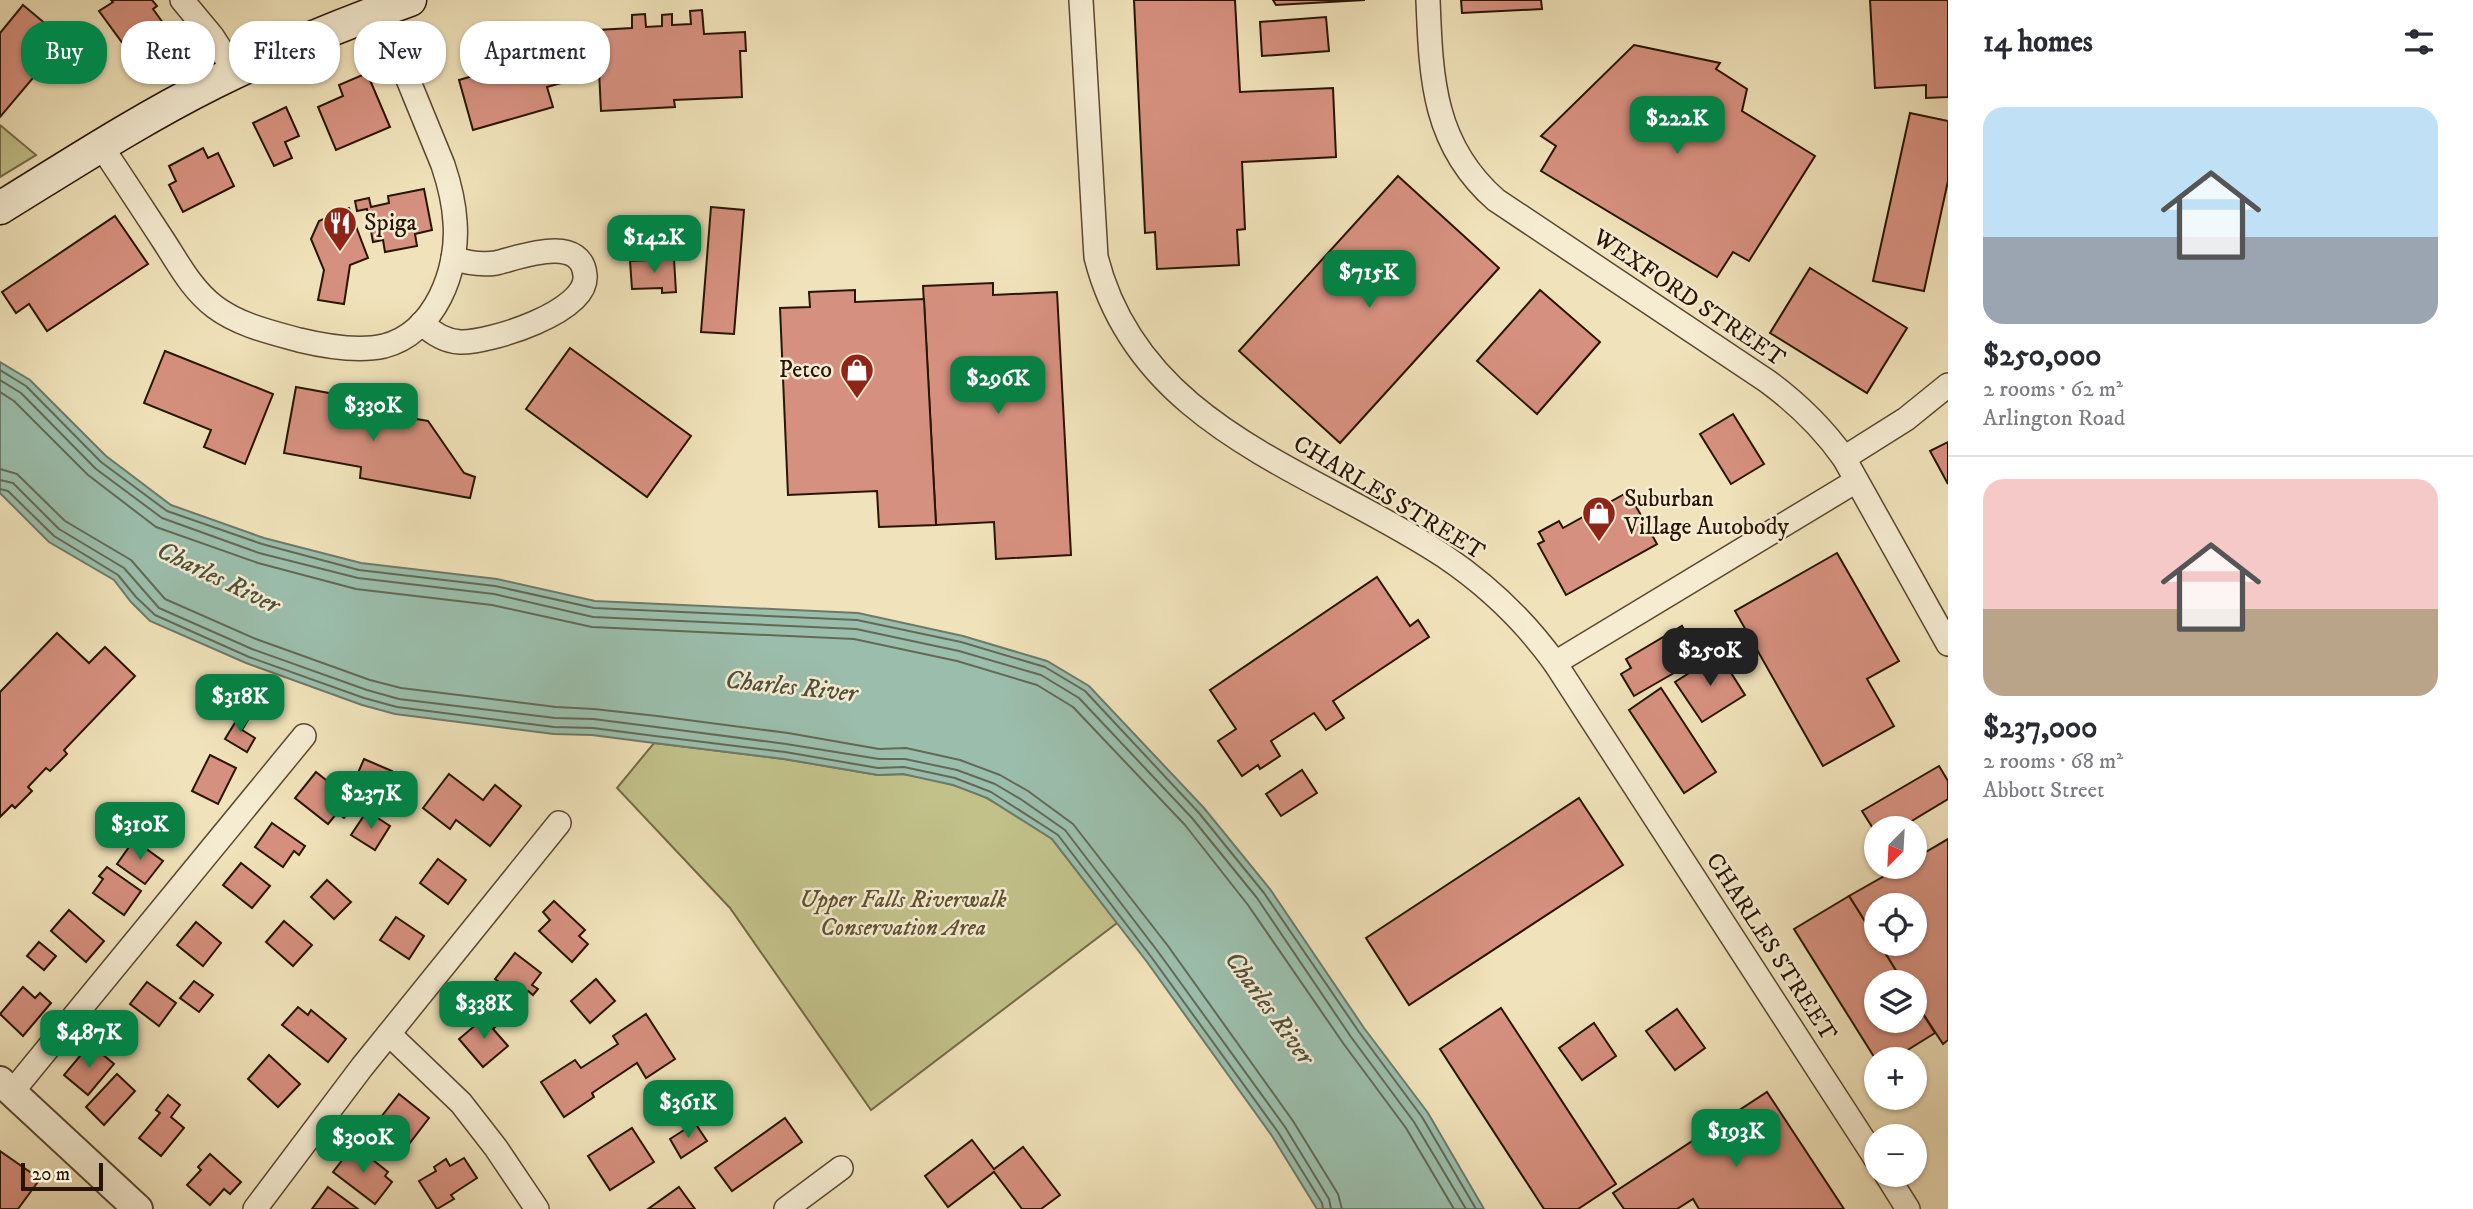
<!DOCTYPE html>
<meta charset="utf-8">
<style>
:root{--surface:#fff;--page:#f2f2f3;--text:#2b2b33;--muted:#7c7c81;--line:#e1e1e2;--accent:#0b8043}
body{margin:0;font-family:"IM FELL DW Pica",serif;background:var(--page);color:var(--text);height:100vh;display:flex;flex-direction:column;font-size:26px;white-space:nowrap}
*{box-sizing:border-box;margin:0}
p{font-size:23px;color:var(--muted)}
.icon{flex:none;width:38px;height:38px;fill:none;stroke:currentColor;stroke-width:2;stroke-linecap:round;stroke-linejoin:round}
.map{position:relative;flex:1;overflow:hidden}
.sheet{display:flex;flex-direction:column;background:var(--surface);width:525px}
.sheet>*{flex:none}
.guide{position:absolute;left:21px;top:21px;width:665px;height:63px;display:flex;gap:14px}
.needle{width:46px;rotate:204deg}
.buttons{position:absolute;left:1864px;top:816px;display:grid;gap:14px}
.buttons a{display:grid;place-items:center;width:63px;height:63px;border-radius:50%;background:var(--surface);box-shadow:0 2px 5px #0004;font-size:35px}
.scale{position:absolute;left:21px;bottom:18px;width:82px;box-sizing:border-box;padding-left:7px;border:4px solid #281401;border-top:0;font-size:19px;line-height:24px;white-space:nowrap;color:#281401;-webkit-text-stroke:5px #f5ecd2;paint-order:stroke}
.price{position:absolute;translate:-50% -60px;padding:0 16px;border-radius:14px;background:var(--accent);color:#fff;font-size:23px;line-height:46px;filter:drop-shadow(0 2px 4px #0008)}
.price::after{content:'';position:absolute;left:50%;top:42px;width:21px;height:16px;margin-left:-10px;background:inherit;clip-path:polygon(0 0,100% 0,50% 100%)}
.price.selected{background:#222;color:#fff}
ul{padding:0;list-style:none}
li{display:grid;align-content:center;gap:14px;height:371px;padding:0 35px}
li+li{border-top:2px solid var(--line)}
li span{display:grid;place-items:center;height:217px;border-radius:21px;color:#555}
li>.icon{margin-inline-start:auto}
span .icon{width:126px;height:126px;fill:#fffc;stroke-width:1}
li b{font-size:30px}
h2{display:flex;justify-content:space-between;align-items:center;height:84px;padding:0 35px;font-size:30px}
.chip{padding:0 24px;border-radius:28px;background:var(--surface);box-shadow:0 2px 5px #0004;font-size:24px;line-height:63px}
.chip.selected{background:var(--accent);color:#fff}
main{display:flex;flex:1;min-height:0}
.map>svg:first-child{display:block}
.green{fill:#c2c18a;stroke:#756a46;stroke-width:2}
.water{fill:#9bbeac;stroke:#6d7a68;stroke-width:2}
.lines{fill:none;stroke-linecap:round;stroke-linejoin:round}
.shore{stroke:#626956;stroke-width:2}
.building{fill:#d6907f;stroke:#281401;stroke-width:2}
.minor-casing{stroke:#5a482f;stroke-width:26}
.tertiary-casing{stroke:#5a482f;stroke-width:32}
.secondary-casing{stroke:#281401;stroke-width:35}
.minor{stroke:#f5ecd2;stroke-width:23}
.tertiary{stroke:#f5ecd2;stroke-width:28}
.secondary{stroke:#f5ecd2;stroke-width:32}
.labels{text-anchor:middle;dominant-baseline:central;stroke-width:5;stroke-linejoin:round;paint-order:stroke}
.poi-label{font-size:24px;fill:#281401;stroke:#f5ecd2;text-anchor:start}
.street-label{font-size:24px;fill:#281401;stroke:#f5ecd2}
.park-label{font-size:24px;font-style:italic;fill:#5e5131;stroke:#f5ecd2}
.water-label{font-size:26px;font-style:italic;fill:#50503d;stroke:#f5ecd2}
</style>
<main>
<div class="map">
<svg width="1948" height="1209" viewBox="0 0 1948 1209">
<rect width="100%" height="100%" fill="#f0e2ba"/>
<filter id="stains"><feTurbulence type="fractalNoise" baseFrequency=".00286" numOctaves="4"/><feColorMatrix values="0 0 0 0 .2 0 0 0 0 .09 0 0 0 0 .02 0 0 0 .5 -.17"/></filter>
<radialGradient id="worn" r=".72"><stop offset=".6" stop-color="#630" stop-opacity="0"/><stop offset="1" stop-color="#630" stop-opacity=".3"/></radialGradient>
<!-- green -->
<g class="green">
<path d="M0 125 36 155 0 177Z"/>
<path d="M654 743 784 759 878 775 903 774 931 779 972 790 1013 813 1052 839 1117 923 871 1110 730 908 617 788Z"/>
</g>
<!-- water -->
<path class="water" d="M0 362 30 380 106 456 171 505 264 538 361 563 497 579 595 601 858 613 963 636 1047 661 1089 686 1204 808 1270 889 1364 1028 1428 1113 1484 1209H1317L1272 1136 1147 962 1052 839 987 798 953 785 903 774 878 775 784 759 654 743 592 735 554 734 395 714 362 705 246 663 150 621 131 602 114 580 49 542 0 493Z"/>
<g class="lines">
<!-- shore -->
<g class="shore">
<path d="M0 370 26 386 101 462 167 511 262 544 359 570 495 586 594 608 857 620 961 642 1045 667 1085 691 1199 813 1264 893 1359 1032 1422 1117 1476 1209"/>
<path d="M0 380 21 393 96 469 162 518 259 553 358 578 494 594 593 617 856 629 959 651 1041 675 1079 698 1192 818 1257 898 1351 1037 1414 1122 1466 1209"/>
<path d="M0 392 14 401 88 475 156 527 258 563 356 589 492 605 592 627 854 639 957 661 1037 685 1073 707 1185 825 1248 905 1343 1043 1406 1128 1454 1209"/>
<path d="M0 469 17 474 65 521 131 560 165 599 256 639 370 680 401 688 556 707 594 709 657 716 788 733 879 749 906 748 960 760 1000 775 1028 791 1073 824 1168 946 1293 1121 1338 1194 1342 1209"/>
<path d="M0 480 13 483 59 529 124 568 159 608 252 649 367 690 399 699 555 718 593 719 656 727 786 744 879 759H905L957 770 995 784 1022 800 1065 830 1159 953 1285 1127 1329 1199 1331 1209"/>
<path d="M0 489 8 491 54 536 118 575 136 597 155 615 249 657 364 698 397 707 554 727 593 728 655 736 785 752 878 768 904 767 955 778 991 792 1058 835 1152 958 1278 1132 1322 1203 1323 1209"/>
</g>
</g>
<!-- building -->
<g class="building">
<path d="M111 0H152L157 6 153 9 176 41 140 67 99 11 113 2Z"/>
<path d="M1134 0H1235L1240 92 1333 88 1336 157 1242 162 1245 229 1237 230 1239 265 1157 269 1155 232 1145 233Z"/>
<path d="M1273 0H1365L1276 5Z"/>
<path d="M1461 0H1541L1542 9 1462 13Z"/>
<path d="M1870 0H1948V97L1926 98V85L1875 88Z"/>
<path d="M23 5 65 40 0 117V33Z"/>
<path d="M702 10 704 34 745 32 746 51H740L742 97 674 100 675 107 601 111 597 30 632 28V15L645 14 646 27 662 26V15L672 14V25L691 24 690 11Z"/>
<path d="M1326 17 1329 51 1262 56 1260 22Z"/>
<path d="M1634 45 1720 63 1716 69 1747 89 1742 111 1815 156 1749 261 1733 252 1717 277 1541 171 1556 146 1541 136Z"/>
<path d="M560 51 568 81 547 87 553 107 473 130 459 80Z"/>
<path d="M367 73 390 127 336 150 318 107 343 96 339 85Z"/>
<path d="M286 107 299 136 285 142 292 158 274 166 253 123Z"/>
<path d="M1910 113 1948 121V181L1924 291 1873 281Z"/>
<path d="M203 148 208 158 218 153 234 186 183 212 169 185 176 181 169 166Z"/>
<path d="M1398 176 1499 268 1340 443 1239 351Z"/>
<path d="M424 189 432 230 415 234 417 246 385 252 383 240 373 242 367 209 357 211 355 201 369 198 371 207 389 203 388 196Z"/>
<path d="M711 207 744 210 734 334 701 332Z"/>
<path d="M349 208 368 258 350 265 344 304 318 300 324 270 311 239 319 221Z"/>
<path d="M115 216 148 264 47 331 29 304 16 313 2 292Z"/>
<path d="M674 259 676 292 662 293V288L632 289 630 261Z"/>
<path d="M1810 268 1907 328 1867 393 1770 333Z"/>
<path d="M993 283V295L1057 292 1071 555 996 559 994 522 936 525 923 286Z"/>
<path d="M855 290V302L924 299 936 525 879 527 877 491 788 495 780 308 810 307 809 292Z"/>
<path d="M1540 290 1600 342 1537 414 1477 361Z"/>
<path d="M570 348 691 436 647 497 526 409Z"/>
<path d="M165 351 273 394 245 464 204 447 211 430 144 403Z"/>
<path d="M296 387 362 399 370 411 428 421 464 473 475 477 470 498 360 478 361 467 284 453Z"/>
<path d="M1733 414 1764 464 1731 484 1700 434Z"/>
<path d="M1948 442V484L1930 451Z"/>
<path d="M1628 492 1657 544 1566 595 1538 544 1544 541 1539 532 1559 521 1563 528Z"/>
<path d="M1837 553 1899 661 1867 679 1894 726 1823 766 1735 611Z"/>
<path d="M1377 577 1410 626 1418 620 1429 637 1333 701 1344 718 1326 730 1314 713 1271 741 1280 756 1260 769 1258 765 1242 776 1218 741 1236 729 1210 690Z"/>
<path d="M1682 626 1700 658 1634 696 1621 674 1631 668 1626 659Z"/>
<path d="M57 633 89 663 105 647 135 676 64 750 67 754 50 771 46 768 28 787 32 791 15 808 12 805 0 817V692Z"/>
<path d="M1719 654 1745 695 1702 722 1675 682Z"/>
<path d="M1661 688 1716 772 1684 793 1629 710Z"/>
<path d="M241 713 249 718 242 730 255 738 247 752 225 739Z"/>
<path d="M210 755 236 768 218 804 192 791Z"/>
<path d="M364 759 392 771 381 794 354 782Z"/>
<path d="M1939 766 1948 781V799L1900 828H1876V833L1862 811Z"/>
<path d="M1302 770 1317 793 1281 816 1266 794Z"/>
<path d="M316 772 356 804 344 818 337 813 328 824 295 798Z"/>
<path d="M449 774 483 800 495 785 521 806 490 846 456 820 450 829 423 808Z"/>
<path d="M1579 798 1623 865 1409 1005 1366 938Z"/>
<path d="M367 811 390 826 375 850 351 835Z"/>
<path d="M272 823 305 846 299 855 294 851 283 867 255 847Z"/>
<path d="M1948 839V1040L1943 1044 1914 1000V982H1903L1879 943H1914V905H1876V939L1849 896 1902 866H1914V859Z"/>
<path d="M134 840 163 861 145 884 117 864Z"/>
<path d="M438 859 466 880 448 904 420 883Z"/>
<path d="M241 863 270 886 252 908 223 885Z"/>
<path d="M107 867 141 891 124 915 93 893 103 879 99 876Z"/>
<path d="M327 880 351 902 334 919 311 897Z"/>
<path d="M1849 896 1876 939V943H1879L1903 982H1876V1020H1914V1000L1935 1033 1893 1059 1876 1060 1794 929Z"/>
<path d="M554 901 585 930 579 936 588 944 572 962 539 931 550 920 543 912Z"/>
<path d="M69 910 104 941 86 962 51 931Z"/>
<path d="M396 917 424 936 409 959 380 940Z"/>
<path d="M284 921 312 945 293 966 266 942Z"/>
<path d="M196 922 221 943 203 966 177 945Z"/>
<path d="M39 942 56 956 44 970 27 956Z"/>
<path d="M515 953 541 973 532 985 538 989 533 995 528 991 522 999 495 979Z"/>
<path d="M596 979 615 1001 590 1023 571 1001Z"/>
<path d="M194 981 213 995 199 1012 180 998Z"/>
<path d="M147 982 176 1003 159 1026 130 1004Z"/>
<path d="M23 987 35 998 40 993 51 1003 23 1036 0 1014Z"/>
<path d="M298 1007 308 1015 311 1010 346 1039 328 1062 282 1025Z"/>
<path d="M1501 1008 1616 1184 1578 1209H1544L1440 1049Z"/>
<path d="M1677 1009 1705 1048 1675 1070 1646 1031Z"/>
<path d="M490 1013 498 1024 493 1029 508 1046 483 1067 459 1039Z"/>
<path d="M646 1014 675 1059 646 1078 637 1063 592 1093 594 1097 564 1117 541 1082 575 1060 581 1068 618 1044 613 1036Z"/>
<path d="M1594 1023 1616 1056 1582 1080 1559 1048Z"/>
<path d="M90 1044 114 1064 88 1095 64 1075Z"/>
<path d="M269 1055 300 1084 278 1107 248 1079Z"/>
<path d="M117 1074 135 1091 104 1125 86 1107Z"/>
<path d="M1767 1092 1844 1209H1699L1693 1199 1677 1209H1624L1613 1193Z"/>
<path d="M399 1094 429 1118 409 1144 378 1121Z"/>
<path d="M168 1095 180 1105 171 1117 184 1128 161 1156 139 1138 160 1113 156 1110Z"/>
<path d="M785 1118 802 1142 732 1191 715 1168Z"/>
<path d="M695 1123 707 1141 681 1158 670 1139Z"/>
<path d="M632 1128 654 1162 610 1190 588 1156Z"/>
<path d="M972 1140 994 1169 1023 1147 1060 1195 1041 1209H1022L994 1172 948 1207 925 1176Z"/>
<path d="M354 1145 388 1172 385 1176 392 1182 375 1204 333 1172Z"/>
<path d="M0 1151 40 1179 18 1209H0Z"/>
<path d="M210 1154 241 1182 230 1194 224 1189 210 1205 187 1185 201 1170 198 1167Z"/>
<path d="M464 1158 477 1178 451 1195 454 1199 437 1209 419 1181 436 1171 434 1167 446 1159 450 1166Z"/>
<path d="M328 1187 358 1209H312Z"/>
<path d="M679 1187 695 1209H648Z"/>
</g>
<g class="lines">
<!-- minor casing -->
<g class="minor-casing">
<g id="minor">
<path d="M182 0 212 36 235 72"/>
<path d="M1081 0 1096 257C1139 428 1314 470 1444 556 1487 585 1524 620 1555 663L1876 1159"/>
<path d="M1428 0C1431 78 1433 145 1496 200L1767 381C1797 403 1822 427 1844 458L1948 644"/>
<path d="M101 146C122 177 142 208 163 240 178 263 192 290 215 307 239 325 270 332 299 340 324 346 358 352 384 346 435 333 459 270 455 222 454 202 449 183 443 165L380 11"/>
<path d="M422 323C432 333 445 341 460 342 489 343 589 312 585 275 581 233 518 258 496 263 481 265 467 263 453 258"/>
<path d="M1844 458 1906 419 1948 385"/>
<path d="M1555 663 1856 481"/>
<path d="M389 1034 461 1103 496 1148 537 1209"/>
<path d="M12 1092 304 736"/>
<path d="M1886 1174 1908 1209"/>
<path d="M255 1209 362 1067 559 823"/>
<path d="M786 1209 841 1168"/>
</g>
</g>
<!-- tertiary casing -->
<g class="tertiary-casing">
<path id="tertiary" d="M0 1081 138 1209"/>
</g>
<!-- secondary casing -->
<g class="secondary-casing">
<path id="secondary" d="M0 208C70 165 139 120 213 83 277 51 342 24 410 0"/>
</g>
<!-- minor -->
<use href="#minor" class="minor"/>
<!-- tertiary -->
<use href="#tertiary" class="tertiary"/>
<!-- secondary -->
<use href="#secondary" class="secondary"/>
</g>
<!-- icons -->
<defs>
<g id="restaurant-pin" transform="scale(1.75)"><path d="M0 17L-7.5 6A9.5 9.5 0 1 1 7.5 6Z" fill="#8f2418" stroke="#f5ecd2"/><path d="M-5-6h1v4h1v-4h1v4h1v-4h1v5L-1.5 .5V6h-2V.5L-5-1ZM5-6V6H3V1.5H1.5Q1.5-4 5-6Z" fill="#fff"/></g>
<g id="shop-pin" transform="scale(1.75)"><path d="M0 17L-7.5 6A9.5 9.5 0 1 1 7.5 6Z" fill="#8f2418" stroke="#f5ecd2"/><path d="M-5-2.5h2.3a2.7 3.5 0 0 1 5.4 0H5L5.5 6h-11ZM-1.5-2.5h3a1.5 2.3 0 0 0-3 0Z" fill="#fff"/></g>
</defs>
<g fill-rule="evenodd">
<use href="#restaurant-pin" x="340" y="223"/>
<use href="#shop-pin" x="857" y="370"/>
<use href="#shop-pin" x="1599" y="513"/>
</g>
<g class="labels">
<!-- poi labels -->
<g class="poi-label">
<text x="364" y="223">Spiga</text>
<text x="832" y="370" text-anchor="end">Petco</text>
<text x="1624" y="499">Suburban<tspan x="1624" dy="28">Village Autobody</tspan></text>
</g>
<!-- street labels -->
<g class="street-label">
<text transform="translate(1689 298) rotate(34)">WEXFORD STREET</text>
<text transform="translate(1389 498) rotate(31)">CHARLES STREET</text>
<text transform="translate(1771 947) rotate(57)">CHARLES STREET</text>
</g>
<!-- park labels -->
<g class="park-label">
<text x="903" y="900">Upper Falls Riverwalk<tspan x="903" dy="28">Conservation Area</tspan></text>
</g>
<!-- water labels -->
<g class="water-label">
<text transform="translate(218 578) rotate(26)">Charles River</text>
<text transform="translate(791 687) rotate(6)">Charles River</text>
<text transform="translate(1269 1008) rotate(54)">Charles River</text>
</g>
</g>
<rect width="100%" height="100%" filter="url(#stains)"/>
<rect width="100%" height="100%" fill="url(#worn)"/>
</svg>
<div class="buttons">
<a><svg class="needle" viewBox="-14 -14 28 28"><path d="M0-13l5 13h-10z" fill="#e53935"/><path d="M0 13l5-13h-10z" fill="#7c7c81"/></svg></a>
<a><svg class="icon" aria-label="locate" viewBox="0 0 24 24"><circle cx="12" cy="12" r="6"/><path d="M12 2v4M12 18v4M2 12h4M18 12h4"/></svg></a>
<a><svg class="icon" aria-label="layers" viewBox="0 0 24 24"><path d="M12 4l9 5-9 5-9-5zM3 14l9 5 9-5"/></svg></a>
<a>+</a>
<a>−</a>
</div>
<div class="scale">20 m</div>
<b class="price" style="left:1677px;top:156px">$222K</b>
<b class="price" style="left:654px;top:275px">$142K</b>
<b class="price" style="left:1369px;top:310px">$715K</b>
<b class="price" style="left:998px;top:416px">$296K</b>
<b class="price" style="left:373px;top:443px">$330K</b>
<b class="price selected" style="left:1710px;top:688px">$250K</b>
<b class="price" style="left:240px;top:734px">$318K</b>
<b class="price" style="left:371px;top:831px">$237K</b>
<b class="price" style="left:140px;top:862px">$310K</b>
<b class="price" style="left:484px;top:1041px">$338K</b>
<b class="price" style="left:89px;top:1070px">$487K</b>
<b class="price" style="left:688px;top:1140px">$361K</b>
<b class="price" style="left:1736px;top:1169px">$193K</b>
<b class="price" style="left:363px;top:1175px">$300K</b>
<div class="guide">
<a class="chip selected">Buy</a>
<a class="chip">Rent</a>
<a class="chip">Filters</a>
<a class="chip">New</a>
<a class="chip">Apartment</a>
</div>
</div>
<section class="sheet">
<h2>14 homes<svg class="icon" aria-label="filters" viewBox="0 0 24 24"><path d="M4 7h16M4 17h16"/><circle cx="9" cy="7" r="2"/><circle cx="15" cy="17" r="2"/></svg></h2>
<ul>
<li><span style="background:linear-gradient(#bfe0f5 60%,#9aa5b1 0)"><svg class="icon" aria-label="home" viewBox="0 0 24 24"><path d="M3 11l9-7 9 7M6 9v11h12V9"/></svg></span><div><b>$250,000</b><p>2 rooms · 62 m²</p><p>Arlington Road</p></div></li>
<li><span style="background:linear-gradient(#f6c9c9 60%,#b9a48a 0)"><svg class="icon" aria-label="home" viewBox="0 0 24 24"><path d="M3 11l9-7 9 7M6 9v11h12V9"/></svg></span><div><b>$237,000</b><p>2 rooms · 68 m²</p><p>Abbott Street</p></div></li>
</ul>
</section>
</main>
